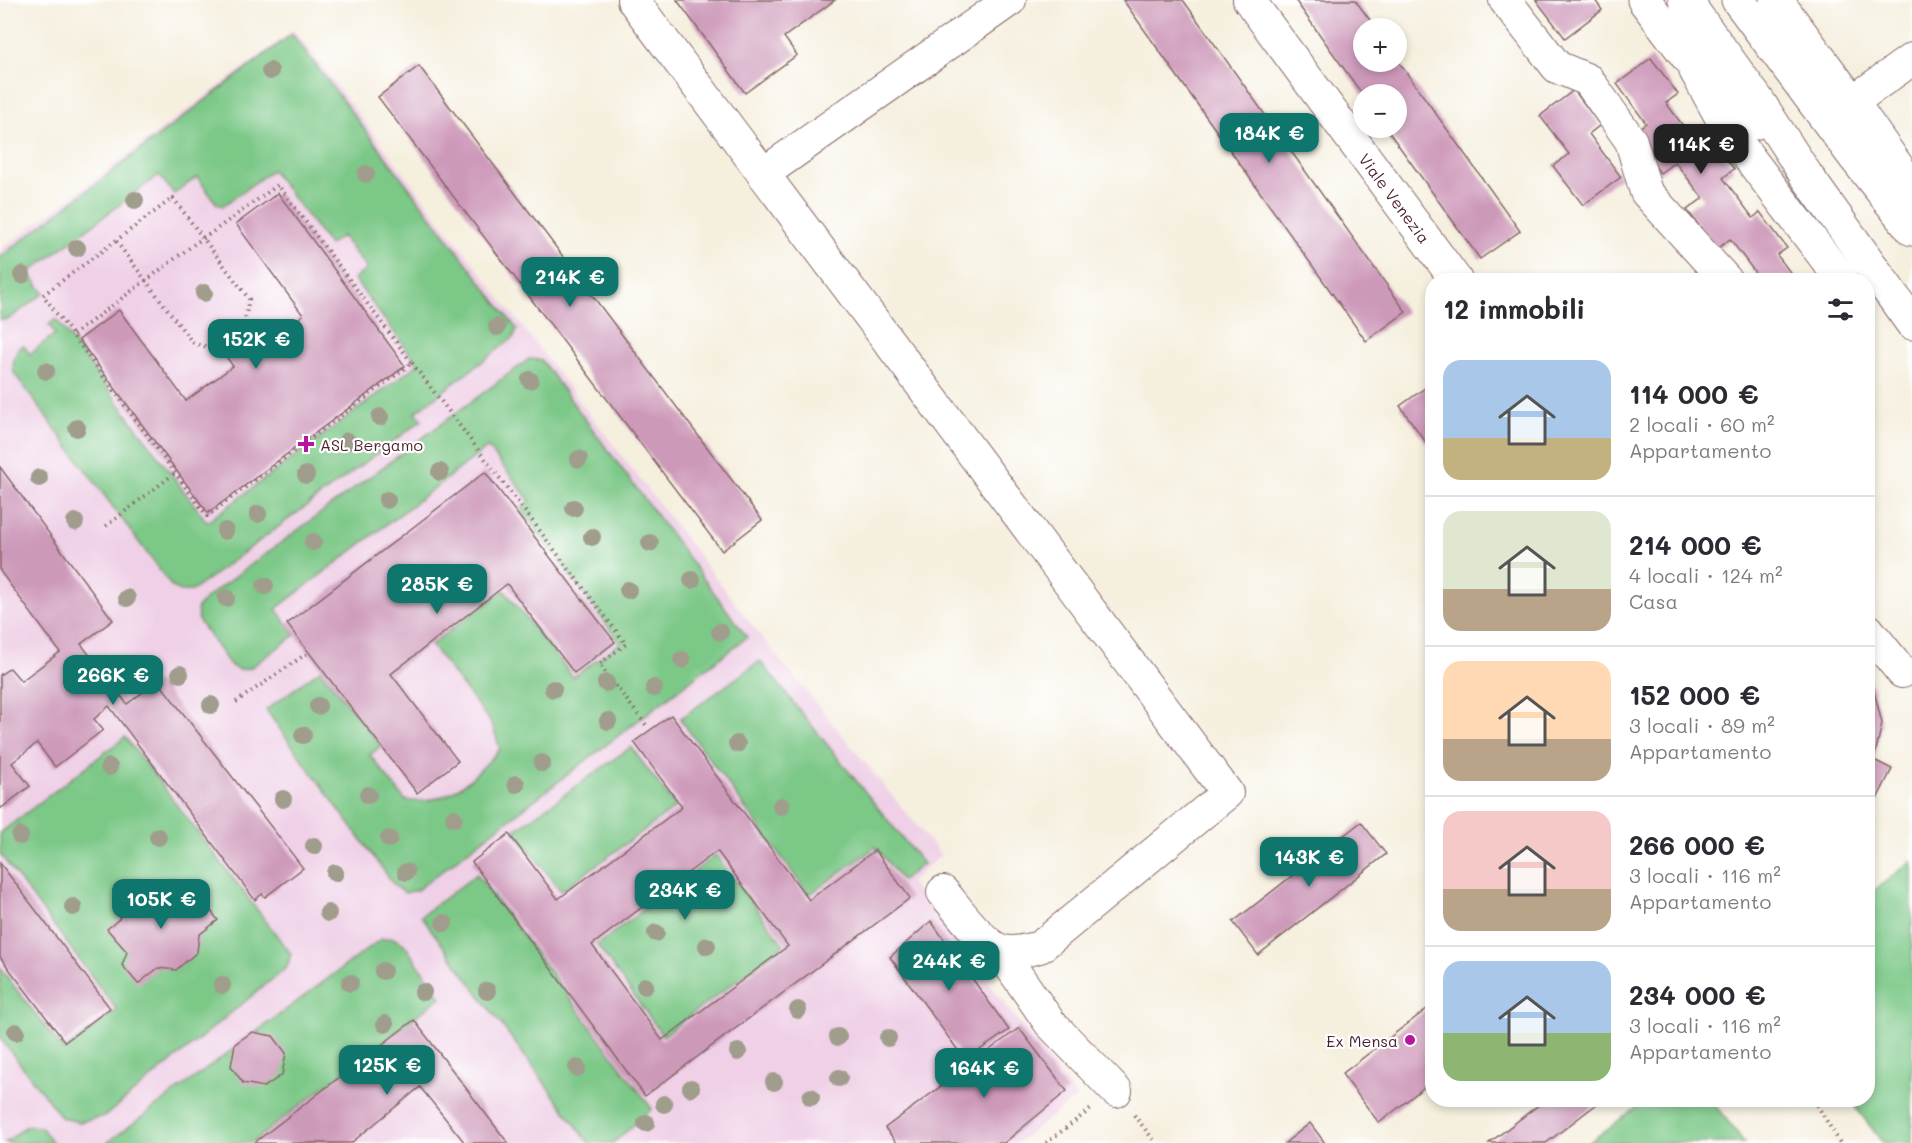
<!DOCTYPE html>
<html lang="it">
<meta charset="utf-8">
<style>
:root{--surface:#fff;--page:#f2f2f3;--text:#2b2b33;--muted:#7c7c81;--line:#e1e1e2;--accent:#0f766e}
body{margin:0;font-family:Mali,sans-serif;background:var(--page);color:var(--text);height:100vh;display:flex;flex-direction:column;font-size:22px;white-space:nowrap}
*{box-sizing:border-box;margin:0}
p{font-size:20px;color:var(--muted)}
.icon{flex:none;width:33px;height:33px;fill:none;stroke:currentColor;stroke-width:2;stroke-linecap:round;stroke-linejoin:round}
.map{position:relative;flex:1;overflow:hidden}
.side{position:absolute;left:1425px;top:273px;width:450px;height:834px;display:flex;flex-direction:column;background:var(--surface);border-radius:24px;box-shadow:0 3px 9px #0003}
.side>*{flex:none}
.fabs{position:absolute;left:1353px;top:18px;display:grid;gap:12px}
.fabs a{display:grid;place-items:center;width:54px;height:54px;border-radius:50%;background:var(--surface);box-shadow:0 3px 9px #0003;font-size:30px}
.price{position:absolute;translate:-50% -51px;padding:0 14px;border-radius:12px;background:var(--accent);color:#fff;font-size:20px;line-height:39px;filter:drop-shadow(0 2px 3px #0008)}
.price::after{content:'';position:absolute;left:50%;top:36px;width:18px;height:14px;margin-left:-9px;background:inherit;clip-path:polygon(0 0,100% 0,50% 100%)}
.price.on{background:#222;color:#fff}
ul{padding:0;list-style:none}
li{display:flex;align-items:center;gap:18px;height:150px;padding:0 18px}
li+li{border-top:2px solid var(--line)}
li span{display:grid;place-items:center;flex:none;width:168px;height:120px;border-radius:18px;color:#555}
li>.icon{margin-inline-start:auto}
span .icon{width:72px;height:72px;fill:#fffc;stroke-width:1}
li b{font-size:26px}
h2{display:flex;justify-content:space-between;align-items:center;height:72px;padding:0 18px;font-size:26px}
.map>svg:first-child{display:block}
.built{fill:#efd0e6}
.green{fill:#7cc887;stroke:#637459;stroke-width:1.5}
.building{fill:#cd99b9;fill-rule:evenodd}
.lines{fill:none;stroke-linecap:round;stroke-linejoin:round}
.minor-casing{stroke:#86686a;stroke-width:34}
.major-casing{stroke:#86686a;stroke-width:35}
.highway-casing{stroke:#86686a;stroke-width:35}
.path{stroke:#86686a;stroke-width:4;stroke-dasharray:1.5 4.5;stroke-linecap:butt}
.minor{stroke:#fff;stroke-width:32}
.major{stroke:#fff;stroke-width:33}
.highway{stroke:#fff;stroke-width:33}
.tree{fill:#a19d8d}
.poi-dot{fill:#b5179e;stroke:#fff;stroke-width:2}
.labels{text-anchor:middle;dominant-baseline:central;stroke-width:4.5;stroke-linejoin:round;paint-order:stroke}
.street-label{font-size:16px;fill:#4a1f2b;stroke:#fff}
.poi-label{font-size:16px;fill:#4a1f2b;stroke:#fff;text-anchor:start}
</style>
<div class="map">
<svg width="1912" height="1143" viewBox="0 0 1912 1143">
<rect width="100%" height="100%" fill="#fff"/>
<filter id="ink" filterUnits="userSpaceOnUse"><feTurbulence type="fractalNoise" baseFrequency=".0167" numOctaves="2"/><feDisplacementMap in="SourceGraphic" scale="12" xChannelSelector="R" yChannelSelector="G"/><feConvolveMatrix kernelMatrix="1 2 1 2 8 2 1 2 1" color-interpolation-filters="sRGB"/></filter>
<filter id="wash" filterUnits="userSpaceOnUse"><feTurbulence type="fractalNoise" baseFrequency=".008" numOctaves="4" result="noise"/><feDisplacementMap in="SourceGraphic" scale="24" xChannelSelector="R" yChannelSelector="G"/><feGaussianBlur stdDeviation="1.35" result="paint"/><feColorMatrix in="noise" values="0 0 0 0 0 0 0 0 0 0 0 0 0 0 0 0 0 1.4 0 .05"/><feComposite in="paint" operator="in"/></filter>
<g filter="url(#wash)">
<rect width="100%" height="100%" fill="#f5efde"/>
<!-- built -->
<path class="built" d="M294 30 762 638 941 855 910 882 1077 1097 1017 1143H0V250Z"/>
<!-- green -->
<g class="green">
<path d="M292 34 517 329 513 338 416 412 422 420 192 591H181L172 587 14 373C12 361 14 353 23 345L30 354 55 334 49 325 56 319 207 522 418 364 354 279 367 269 342 236 329 245 272 170 223 206 217 204 197 177 174 194 159 175 29 273 44 293 9 319 0 320V257Z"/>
<path d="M529 359 541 360 747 637 417 890 405 893 395 886 266 710 320 670 381 746 370 755 405 800C446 808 475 777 500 749L492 724 431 645 504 590 573 677 620 643 521 509 530 501 488 447 276 609 295 635 250 668 239 670 231 666 198 620 197 608 206 598Z"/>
<path d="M760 661 923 864 902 881 876 847 809 895 680 719Z"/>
<path d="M125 737 291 954 287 967 105 1116 79 1122 62 1118 0 1038V968L64 1051 117 1010 0 854V833Z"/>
<path d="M631 747 676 807 561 891 514 831Z"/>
<path d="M716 855 784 945 663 1036 597 945Z"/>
<path d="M1912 861V1143H1883L1850 1100H1868V895Z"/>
<path d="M477 874 652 1109 613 1143H589L421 916Z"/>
<path d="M393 938 404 944 441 997 251 1143H107L381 939Z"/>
<path d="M1647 1100H1711L1745 1143H1588Z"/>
<path d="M26 1126 41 1127 53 1143H5Z"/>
</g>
<g id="blocks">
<!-- building -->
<g class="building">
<path d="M677 0H835L784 37 797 55 745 93Z"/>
<path d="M1123 0H1183L1406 312 1366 341Z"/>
<path d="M1295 0H1355L1376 28H1364V62H1396V58L1520 231 1480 259 1386 128H1396V94H1362Z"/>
<path d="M1536 0H1595L1602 10 1565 38Z"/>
<path d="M1651 58 1678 94 1666 103 1696 143 1707 134 1734 169 1723 178 1753 218 1760 212 1787 248 1777 255 1796 280H1750L1757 275 1730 239 1717 249 1687 210 1703 198 1675 162 1660 173 1631 134 1646 123 1617 84Z"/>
<path d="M419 66 762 520 722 551 378 97Z"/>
<path d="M1574 90 1600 125 1589 134 1621 177 1583 205 1553 166 1569 154 1540 116Z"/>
<path d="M278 193 405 366 208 513 79 340 119 310 186 401 233 366 218 346 243 327 259 348 303 315 236 224Z"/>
<path d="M1432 383V451L1400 406Z"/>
<path d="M0 467 113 620 81 644 127 704 158 681 303 868 265 897 262 894 255 900 109 706 94 719 103 730 55 767 37 743 12 763 30 786 0 809V675L10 668 21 681 60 652 0 571Z"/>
<path d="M485 472 615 642 574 673 507 584 391 674 458 761 417 793 287 624Z"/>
<path d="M1868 679 1873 687 1882 723 1874 760 1892 769 1871 811 1868 813Z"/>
<path d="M671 715 809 900 875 850 910 898 645 1096 472 862 509 834 558 899 682 807 634 742ZM717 851 788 946 662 1040 592 945Z"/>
<path d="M1361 822 1386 854 1258 955 1233 922Z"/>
<path d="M0 863 110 1008 65 1042 0 957Z"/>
<path d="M174 879 193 902 205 903 218 920 199 935 197 952 176 970 158 968 138 984 122 965 127 952 107 929 119 919 122 912 157 883 165 887Z"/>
<path d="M931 921 1009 1030 965 1060 890 957Z"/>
<path d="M1432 1005V1081L1379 1123 1342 1074Z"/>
<path d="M414 1020 508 1143H465L420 1087 351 1143H254Z"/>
<path d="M1019 1028 1067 1091 1004 1143H897L885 1128Z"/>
<path d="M252 1032 273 1036 286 1053 282 1075 264 1087 243 1083 231 1066 235 1044Z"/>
<path d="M1545 1100H1602L1546 1143H1489Z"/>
<path d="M1310 1123 1325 1143H1285Z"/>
</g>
</g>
</g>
<g filter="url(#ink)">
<use href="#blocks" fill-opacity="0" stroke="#86686a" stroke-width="1.5"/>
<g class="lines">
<!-- minor casing -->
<g class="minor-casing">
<g id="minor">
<path d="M633 0 1227 793 1040 947C1027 950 1016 954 1003 951 984 947 956 907 943 892"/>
<path id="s1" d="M1249 0 1456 280"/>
<path d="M1505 0 1557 67 1588 80 1631 141 1646 192 1726 280"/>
<path d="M1695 70 1728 130 1842 280"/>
<path d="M1852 102 1912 59"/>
<path d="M763 174 1010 0"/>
<path d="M1868 630 1902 672"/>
<path d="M1000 951 1050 1023 1116 1091"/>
</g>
</g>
<!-- major casing -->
<g class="major-casing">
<g id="major">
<path d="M1644 0 1687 56"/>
<path d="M1776 0 1852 102 1912 188"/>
</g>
</g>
<!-- highway casing -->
<g class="highway-casing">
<g id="highway">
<path d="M1685 0 1758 101 1806 175 1912 323"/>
<path d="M1738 0 1854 156 1912 229"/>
<path d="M1687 56 1754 123"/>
</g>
</g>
<!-- path -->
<g class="path">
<path d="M73 335 145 281 152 276 197 242 204 238 278 185 412 363 207 516 43 295 173 198 249 299 244 324C226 338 216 354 192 342L116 241"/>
<path d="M412 363 626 644 599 664 646 725"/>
<path d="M106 526 175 473"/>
<path d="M236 702 309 652"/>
<path d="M1814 1100 1840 1143"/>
<path d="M1134 1115 1156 1143"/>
<path d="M1046 1143 1091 1109"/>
</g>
<!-- minor -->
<use href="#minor" class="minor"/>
<!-- major -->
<use href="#major" class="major"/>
<!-- highway -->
<use href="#highway" class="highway"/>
</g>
<!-- trees -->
<g class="tree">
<circle cx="270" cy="71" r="9"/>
<circle cx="366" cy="174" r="9"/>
<circle cx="135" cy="200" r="9"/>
<circle cx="77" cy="248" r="9"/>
<circle cx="22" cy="275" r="9"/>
<circle cx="204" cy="293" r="9"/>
<circle cx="497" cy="327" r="9"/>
<circle cx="46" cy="371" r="9"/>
<circle cx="530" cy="380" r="9"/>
<circle cx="380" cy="417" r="9"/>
<circle cx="77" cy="428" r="9"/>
<circle cx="347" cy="441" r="9"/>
<circle cx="579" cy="459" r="9"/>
<circle cx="440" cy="472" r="9"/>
<circle cx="306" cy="475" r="9"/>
<circle cx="39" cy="478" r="9"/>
<circle cx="387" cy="500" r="9"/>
<circle cx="574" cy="508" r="9"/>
<circle cx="258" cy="514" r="9"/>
<circle cx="75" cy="522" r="9"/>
<circle cx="225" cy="531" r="9"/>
<circle cx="592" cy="537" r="9"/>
<circle cx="313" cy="542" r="9"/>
<circle cx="650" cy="543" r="9"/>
<circle cx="692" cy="580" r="9"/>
<circle cx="265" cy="586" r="9"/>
<circle cx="628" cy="590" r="9"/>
<circle cx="127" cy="598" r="9"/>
<circle cx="226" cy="598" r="9"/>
<circle cx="720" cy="632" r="9"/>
<circle cx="682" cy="660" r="9"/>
<circle cx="180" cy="674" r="9"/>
<circle cx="606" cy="683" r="9"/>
<circle cx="654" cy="688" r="9"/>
<circle cx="553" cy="689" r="9"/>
<circle cx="211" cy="705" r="9"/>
<circle cx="318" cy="706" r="9"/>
<circle cx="608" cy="721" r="9"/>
<circle cx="303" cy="735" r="9"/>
<circle cx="737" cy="744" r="9"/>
<circle cx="542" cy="763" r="9"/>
<circle cx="109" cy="767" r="9"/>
<circle cx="516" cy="784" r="9"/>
<circle cx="368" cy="795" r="9"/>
<circle cx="283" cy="799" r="9"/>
<circle cx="781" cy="806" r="9"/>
<circle cx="454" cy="818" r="9"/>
<circle cx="20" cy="836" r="9"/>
<circle cx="158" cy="837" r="9"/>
<circle cx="389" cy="839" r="9"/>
<circle cx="314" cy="846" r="9"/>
<circle cx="406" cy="872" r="9"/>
<circle cx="335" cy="873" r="9"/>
<circle cx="73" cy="907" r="9"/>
<circle cx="328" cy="913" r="9"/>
<circle cx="444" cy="923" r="9"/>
<circle cx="656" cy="933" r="9"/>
<circle cx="707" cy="946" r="9"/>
<circle cx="383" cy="971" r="9"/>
<circle cx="350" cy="983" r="9"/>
<circle cx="222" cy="985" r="9"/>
<circle cx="645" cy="986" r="9"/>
<circle cx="487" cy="991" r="9"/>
<circle cx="423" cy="992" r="9"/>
<circle cx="798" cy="1010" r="9"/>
<circle cx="385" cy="1024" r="9"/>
<circle cx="16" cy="1032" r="9"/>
<circle cx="838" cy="1037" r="9"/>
<circle cx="888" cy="1038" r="9"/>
<circle cx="738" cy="1052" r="9"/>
<circle cx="577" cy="1068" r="9"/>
<circle cx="839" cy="1078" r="9"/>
<circle cx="774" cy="1082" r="9"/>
<circle cx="691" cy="1088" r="9"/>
<circle cx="811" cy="1097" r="9"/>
<circle cx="664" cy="1104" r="9"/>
<circle cx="646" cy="1123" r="9"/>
</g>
</g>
<!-- markers -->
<g class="poi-dot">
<path d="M303 435h6v6h6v6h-6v6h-6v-6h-6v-6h6z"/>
<circle cx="1410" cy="1040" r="6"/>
</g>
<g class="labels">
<!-- street labels -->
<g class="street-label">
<text stroke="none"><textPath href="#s1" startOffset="246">Viale Venezia</textPath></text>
</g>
<!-- poi labels -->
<g class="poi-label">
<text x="320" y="444">ASL Bergamo</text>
<text x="1398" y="1040" text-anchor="end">Ex Mensa</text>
</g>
</g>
</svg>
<div class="fabs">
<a>+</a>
<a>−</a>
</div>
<b class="price" style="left:1269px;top:164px">184K €</b>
<b class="price on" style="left:1701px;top:175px">114K €</b>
<b class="price" style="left:570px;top:308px">214K €</b>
<b class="price" style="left:256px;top:370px">152K €</b>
<b class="price" style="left:437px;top:615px">285K €</b>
<b class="price" style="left:113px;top:706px">266K €</b>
<b class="price" style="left:1309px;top:888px">143K €</b>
<b class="price" style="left:685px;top:921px">234K €</b>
<b class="price" style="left:161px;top:930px">105K €</b>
<b class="price" style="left:949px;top:992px">244K €</b>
<b class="price" style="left:387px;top:1096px">125K €</b>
<b class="price" style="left:984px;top:1099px">164K €</b>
<section class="side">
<h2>12 immobili<svg class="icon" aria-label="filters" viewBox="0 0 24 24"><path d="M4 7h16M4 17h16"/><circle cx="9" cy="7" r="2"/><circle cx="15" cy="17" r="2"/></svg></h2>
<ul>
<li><span style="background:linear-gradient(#a9c7e8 65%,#c2b280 0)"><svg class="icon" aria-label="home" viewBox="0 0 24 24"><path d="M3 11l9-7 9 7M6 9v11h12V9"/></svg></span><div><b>114 000 €</b><p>2 locali · 60 m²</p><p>Appartamento</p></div></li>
<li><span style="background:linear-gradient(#dfe7d0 65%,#b9a48a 0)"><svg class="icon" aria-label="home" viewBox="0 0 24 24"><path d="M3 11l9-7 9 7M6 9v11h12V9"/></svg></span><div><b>214 000 €</b><p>4 locali · 124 m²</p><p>Casa</p></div></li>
<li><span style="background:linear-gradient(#ffd9b3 65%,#b9a48a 0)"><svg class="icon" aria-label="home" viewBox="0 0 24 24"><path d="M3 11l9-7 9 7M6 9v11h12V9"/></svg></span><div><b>152 000 €</b><p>3 locali · 89 m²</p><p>Appartamento</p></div></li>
<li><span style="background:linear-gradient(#f6c9c9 65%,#b9a48a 0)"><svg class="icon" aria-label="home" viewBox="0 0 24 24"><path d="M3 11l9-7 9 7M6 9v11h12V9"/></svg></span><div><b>266 000 €</b><p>3 locali · 116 m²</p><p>Appartamento</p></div></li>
<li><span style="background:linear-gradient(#a9c7e8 60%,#8fb573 0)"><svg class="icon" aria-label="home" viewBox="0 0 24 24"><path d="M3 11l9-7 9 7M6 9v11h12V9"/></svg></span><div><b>234 000 €</b><p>3 locali · 116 m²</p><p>Appartamento</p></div></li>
</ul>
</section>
</div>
